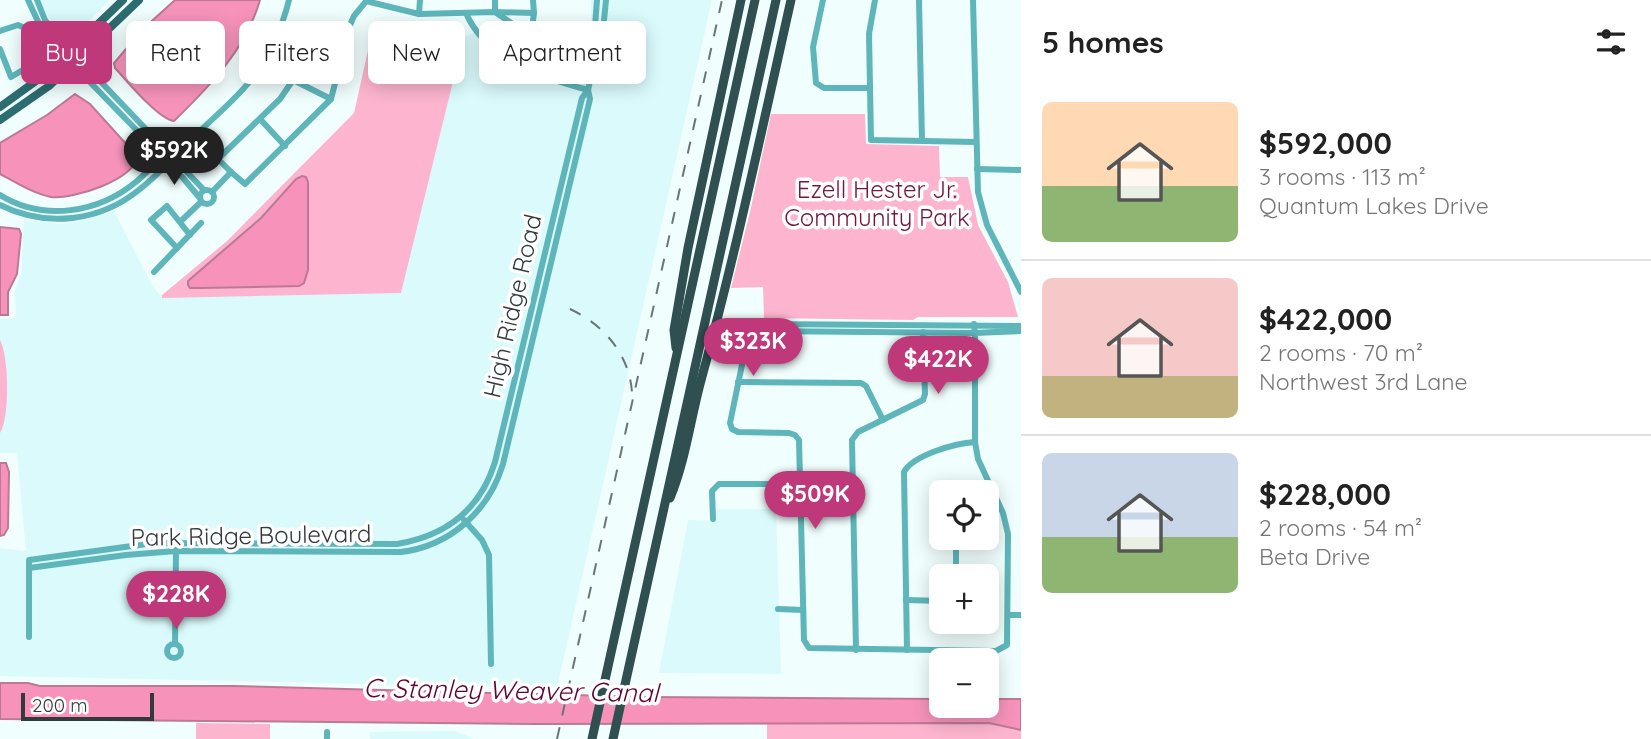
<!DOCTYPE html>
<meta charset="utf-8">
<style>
:root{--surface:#fff;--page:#f2f2f2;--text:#222;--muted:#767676;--line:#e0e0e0;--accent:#bf3879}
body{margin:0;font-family:Quicksand,sans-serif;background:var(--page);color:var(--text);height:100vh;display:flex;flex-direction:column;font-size:26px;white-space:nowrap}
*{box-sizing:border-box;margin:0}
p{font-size:23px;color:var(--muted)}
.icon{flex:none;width:38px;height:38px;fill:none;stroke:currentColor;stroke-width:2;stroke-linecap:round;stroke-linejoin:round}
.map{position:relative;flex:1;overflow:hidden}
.panel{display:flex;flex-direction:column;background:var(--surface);width:630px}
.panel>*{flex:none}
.hud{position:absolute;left:21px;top:21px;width:665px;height:63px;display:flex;gap:14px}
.fabs{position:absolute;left:929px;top:480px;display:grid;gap:14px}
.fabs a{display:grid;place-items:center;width:70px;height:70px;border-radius:10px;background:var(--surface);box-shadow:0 4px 18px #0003;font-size:35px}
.scale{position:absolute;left:21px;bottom:18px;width:133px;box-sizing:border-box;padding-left:7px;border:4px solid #323b3b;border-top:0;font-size:19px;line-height:24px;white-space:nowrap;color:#323b3b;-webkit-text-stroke:5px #fff;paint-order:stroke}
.price{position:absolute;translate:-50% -60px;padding:0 16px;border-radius:24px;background:var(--accent);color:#fff;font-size:23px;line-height:46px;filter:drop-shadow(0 2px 4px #0008)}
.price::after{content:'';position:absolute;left:50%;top:42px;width:21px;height:16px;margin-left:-10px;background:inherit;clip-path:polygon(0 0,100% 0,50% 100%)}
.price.on{background:#222;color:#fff}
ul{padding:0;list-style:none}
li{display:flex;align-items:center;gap:21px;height:175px;padding:0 21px}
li+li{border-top:2px solid var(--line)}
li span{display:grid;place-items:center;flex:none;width:196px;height:140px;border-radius:10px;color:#555}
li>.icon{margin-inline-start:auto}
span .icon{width:84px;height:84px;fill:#fffc;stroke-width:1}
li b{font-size:30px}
h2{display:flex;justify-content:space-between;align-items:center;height:84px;padding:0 21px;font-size:30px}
.chip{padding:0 24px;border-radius:10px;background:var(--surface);box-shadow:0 4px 18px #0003;font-size:24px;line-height:63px}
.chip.on{background:var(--accent);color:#fff}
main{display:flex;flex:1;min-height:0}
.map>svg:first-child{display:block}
.built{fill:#dafafb}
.green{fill:#fcb4cf;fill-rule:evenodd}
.water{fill:#f793bb;stroke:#bc7995;stroke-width:2}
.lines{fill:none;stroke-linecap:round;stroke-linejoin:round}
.minor{stroke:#5eb6ba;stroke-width:6}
.major{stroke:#2d6c6f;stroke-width:8}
.highway{stroke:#2f4f50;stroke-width:9}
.rail{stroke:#6b7575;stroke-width:2;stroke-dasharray:12 12;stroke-linecap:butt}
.labels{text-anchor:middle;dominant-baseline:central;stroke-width:7;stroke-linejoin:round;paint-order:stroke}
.park-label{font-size:24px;fill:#6f1843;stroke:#fff}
.street-label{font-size:24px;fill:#323b3b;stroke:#fff}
.water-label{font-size:26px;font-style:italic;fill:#5f0436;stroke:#fff}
</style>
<main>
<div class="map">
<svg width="1021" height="739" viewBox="0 0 1021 739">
<rect width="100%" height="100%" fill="#f1fefe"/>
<!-- built -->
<g class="built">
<path d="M40 0H110L67 42 51 24Z"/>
<path d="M591 0H712L557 688 0 676V548L26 551 17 453H0V319L16 318 15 291 21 273 24 220 59 224 80 222 114 211 153 287 162 297 401 293 464 37 479 30 509 56 535 70 566 81 579 82 591 22Z"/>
<path d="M717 509H776L781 674 659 673 688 520 716 521Z"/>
<path d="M455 731 474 739H370V732Z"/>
</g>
<!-- green -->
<g class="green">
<path d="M373 28 422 41 464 37 401 293 162 298V295L227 241 354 113ZM296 179 306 221 307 250 267 287 191 288 188 281 261 218Z"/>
<path d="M771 114H865L866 144 939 146 940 177H968L978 225 1008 282 1018 317H918L913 320 764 318 763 287 731 288 750 212Z"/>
<path d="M0 340C9 357 10 417 0 433Z"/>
<path d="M196 723 270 724V739H196Z"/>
<path d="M767 723H989L1021 730V739H767Z"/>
</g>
<!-- water -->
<g class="water">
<path d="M175 0H260C246 49 210 86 174 121 158 119 127 81 115 68L114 63 143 29Z"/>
<path d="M75 94 90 104 137 156C137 179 72 200 51 197 34 194 15 182 0 174V143L47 115Z"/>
<path d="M302 176 306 177 308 182V270L304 283 299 286 201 288H190L188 285V281L261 218 296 179Z"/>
<path d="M0 227 19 229 21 234 17 274 8 292V315H0Z"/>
<path d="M0 463H6L9 472 8 528 4 535 0 536Z"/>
<path d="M0 683H28L40 686H233L646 697 941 699 942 705H987V699H1021V730L989 723 536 724 0 719Z"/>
</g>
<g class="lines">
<!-- minor -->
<g class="minor">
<path d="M28 0 41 28 52 43 183 178 199 197"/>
<path d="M37 0 45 20 60 39 204 190"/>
<path d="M495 0V12L532 37 574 45"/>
<path d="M597 0 594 39 598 46"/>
<path d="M823 0 813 47 816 83 824 88H870"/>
<path d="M875 0 869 34 871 140 976 142"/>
<path d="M919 0 922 141"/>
<path d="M973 0 978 192 987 225 1021 292"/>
<path d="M366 1 419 14 495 12 534 13"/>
<path d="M466 13C486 60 543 78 588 90"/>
<path d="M419 14 420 0"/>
<path d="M280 28 311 40 344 47"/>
<path d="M0 31 18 25 25 28 31 48V65L11 77 0 49"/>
<path d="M529 51 534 13 533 0"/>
<path d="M293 80 331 99"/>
<path d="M260 119 285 146"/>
<path d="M977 169 1021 170"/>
<path d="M231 172 218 159 280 99 293 80 311 40"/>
<circle cx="207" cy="197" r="7"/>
<path d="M212 192 231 172 245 184 331 99 350 25 354 16 367 0"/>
<path d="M0 195C44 222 99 213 137 181 151 169 162 154 176 143H188"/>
<path d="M0 205C46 228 100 222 140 189 161 173 178 152 197 134 214 117 235 100 250 81 268 58 282 28 289 0"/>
<path d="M181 221 201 202"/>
<path d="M177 248 151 220 167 206 190 235"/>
<path d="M154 272 201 223"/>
<path d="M750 324 1021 326"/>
<path d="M974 324 975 336V442L978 459 1003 513 1008 534 1007 645 996 651 809 648 804 640 799 440 795 435 789 433 738 432 732 429 730 423 749 331 974 333 1021 331"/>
<path d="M738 382 861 383 866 386 883 420"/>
<path d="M975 492 991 486"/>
<path d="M713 519 712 491 719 484H800"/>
<path d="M464 520 482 540 489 555 491 664"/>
<path d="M956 537V576"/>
<path d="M29 568 126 555 176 551 401 552C450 546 489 511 503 464L590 99 588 90 598 46 602 41 606 0"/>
<path d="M906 600 942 601"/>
<path d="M778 609 803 610"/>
<path d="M1008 615H1021"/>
<path d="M29 637V560L154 543 397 544C445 536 480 510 495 462L582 98 588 90"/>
<path d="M175 644 176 548"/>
<circle cx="174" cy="651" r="7"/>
<path d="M856 650 852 440 858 432 923 400 925 394 923 332"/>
<path d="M907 650 904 472C913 455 956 443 975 442"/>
<path d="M327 739V732"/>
</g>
<!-- major -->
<g class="major">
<path d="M0 107 47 73 123 0"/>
<path d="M0 120 49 86 139 0"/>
</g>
<!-- highway -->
<g class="highway">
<path d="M676 348 674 330 688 248 741 0"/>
<path d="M670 498C685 462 690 422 700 384 735 257 762 129 791 0"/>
<path d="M592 739 755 0"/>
<path d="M613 739 776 0"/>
</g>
<!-- rail -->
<g class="rail">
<path d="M570 309C604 325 629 354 632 392"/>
<path d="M557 739 722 0"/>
</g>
</g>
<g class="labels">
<!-- park labels -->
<g class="park-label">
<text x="877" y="189">Ezell Hester Jr.<tspan x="877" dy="28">Community Park</tspan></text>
</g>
<!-- street labels -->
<g class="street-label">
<text transform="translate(512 306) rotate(-77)">High Ridge Road</text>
<text transform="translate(251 535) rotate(-1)">Park Ridge Boulevard</text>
</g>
<!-- water labels -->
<g class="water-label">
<text transform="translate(511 690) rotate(1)">C. Stanley Weaver Canal</text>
</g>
</g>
</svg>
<div class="fabs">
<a><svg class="icon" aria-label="locate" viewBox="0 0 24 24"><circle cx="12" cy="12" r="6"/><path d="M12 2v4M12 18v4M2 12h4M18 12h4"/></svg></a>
<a>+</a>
<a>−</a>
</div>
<div class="scale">200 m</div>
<b class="price on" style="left:174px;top:187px">$592K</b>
<b class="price" style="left:753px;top:378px">$323K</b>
<b class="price" style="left:938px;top:396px">$422K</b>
<b class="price" style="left:815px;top:531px">$509K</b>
<b class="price" style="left:176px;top:631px">$228K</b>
<div class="hud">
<a class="chip on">Buy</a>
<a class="chip">Rent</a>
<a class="chip">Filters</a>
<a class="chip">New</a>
<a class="chip">Apartment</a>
</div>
</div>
<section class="panel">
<h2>5 homes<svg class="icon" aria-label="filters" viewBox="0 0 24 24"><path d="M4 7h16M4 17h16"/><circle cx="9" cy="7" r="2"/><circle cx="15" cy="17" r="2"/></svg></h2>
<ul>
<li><span style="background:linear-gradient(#ffd9b3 60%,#8fb573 0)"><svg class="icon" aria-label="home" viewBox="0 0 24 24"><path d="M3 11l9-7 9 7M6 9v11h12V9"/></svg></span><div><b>$592,000</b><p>3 rooms · 113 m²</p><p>Quantum Lakes Drive</p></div></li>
<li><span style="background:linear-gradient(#f6c9c9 70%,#c2b280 0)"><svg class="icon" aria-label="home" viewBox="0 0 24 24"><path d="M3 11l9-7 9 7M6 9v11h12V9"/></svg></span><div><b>$422,000</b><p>2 rooms · 70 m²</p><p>Northwest 3rd Lane</p></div></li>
<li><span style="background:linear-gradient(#c9d6e8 60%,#8fb573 0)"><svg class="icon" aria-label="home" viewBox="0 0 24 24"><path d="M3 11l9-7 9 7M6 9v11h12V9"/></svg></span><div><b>$228,000</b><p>2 rooms · 54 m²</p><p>Beta Drive</p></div></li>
</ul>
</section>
</main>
